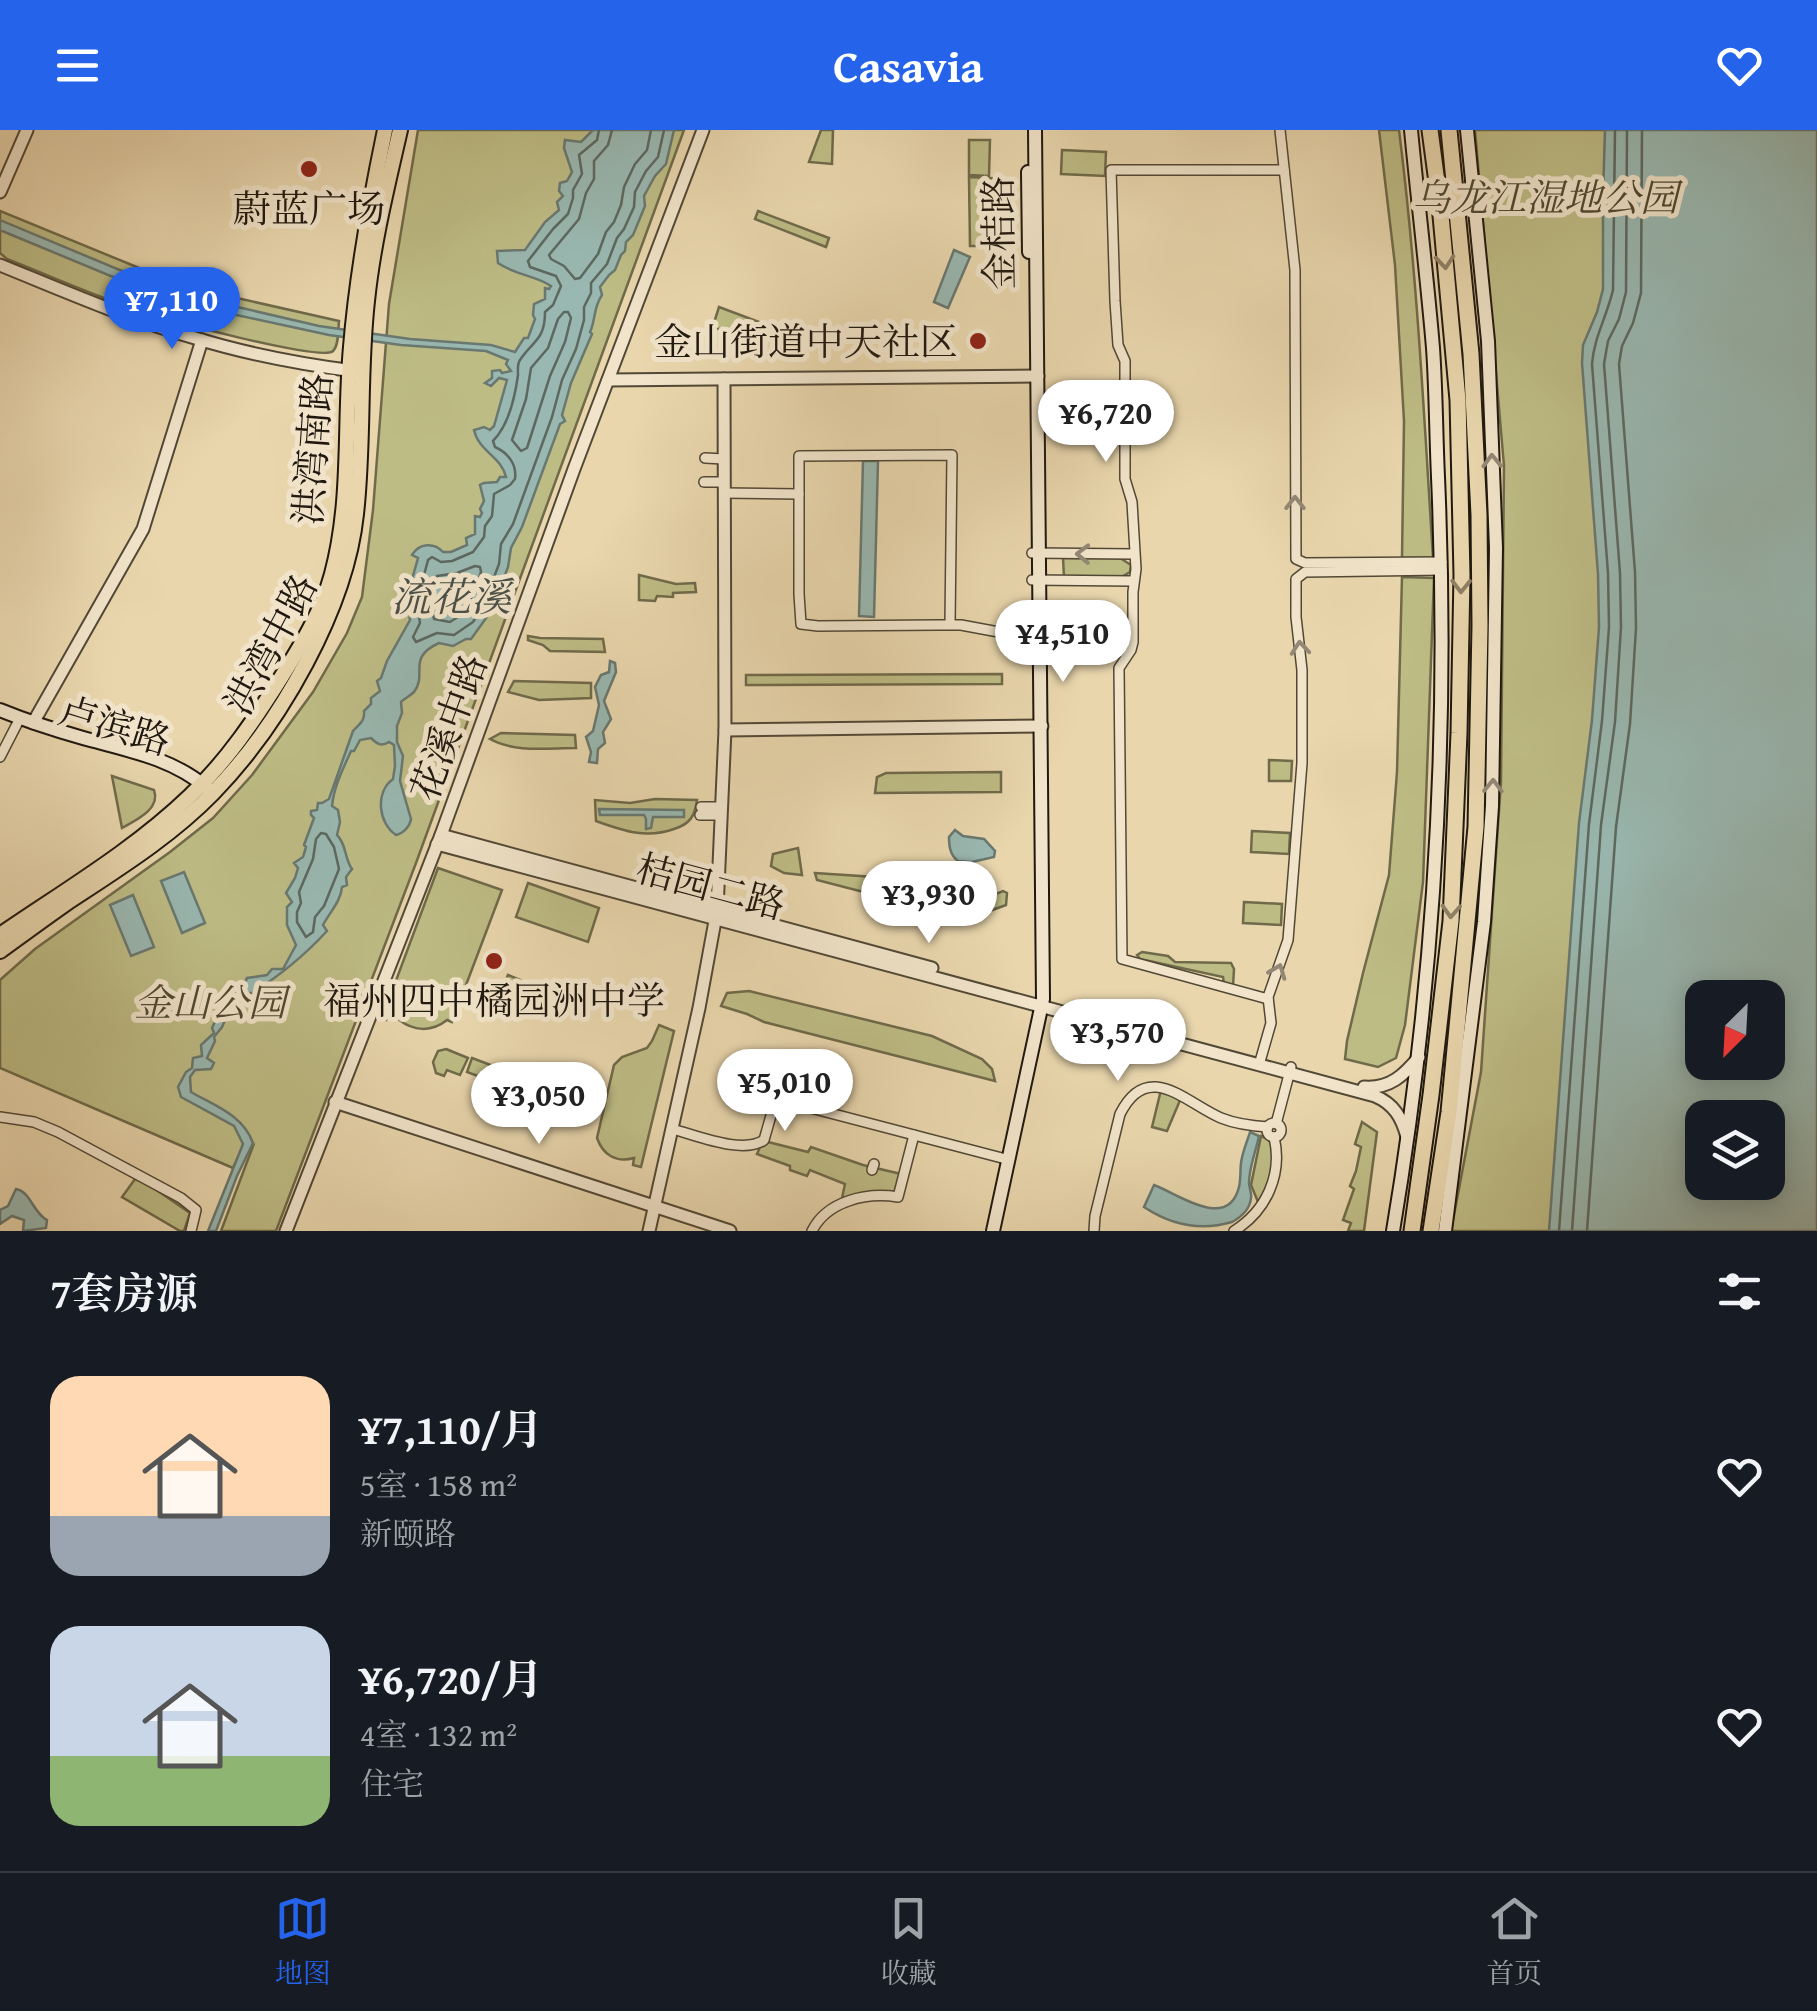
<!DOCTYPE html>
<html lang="zh">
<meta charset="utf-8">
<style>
:root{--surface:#171b24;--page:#20242c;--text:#f1f3f6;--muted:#9ea1a6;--line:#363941;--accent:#2563eb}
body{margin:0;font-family:"Gentium Book Plus","Noto Serif SC",serif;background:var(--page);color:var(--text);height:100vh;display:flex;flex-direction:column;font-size:38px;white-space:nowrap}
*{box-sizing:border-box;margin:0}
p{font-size:32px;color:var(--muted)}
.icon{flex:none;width:55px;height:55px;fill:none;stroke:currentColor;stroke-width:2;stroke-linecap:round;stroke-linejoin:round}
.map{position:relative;height:1101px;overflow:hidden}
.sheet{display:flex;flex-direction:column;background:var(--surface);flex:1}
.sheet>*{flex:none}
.needle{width:65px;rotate:204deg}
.controls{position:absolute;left:1685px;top:850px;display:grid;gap:20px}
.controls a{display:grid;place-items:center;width:100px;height:100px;border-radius:20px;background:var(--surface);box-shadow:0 5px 25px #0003;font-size:50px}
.price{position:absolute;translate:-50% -85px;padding:0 22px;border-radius:35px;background:#fff;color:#222;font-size:32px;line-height:65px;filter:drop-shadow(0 2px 5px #0008)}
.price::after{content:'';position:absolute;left:50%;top:60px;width:30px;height:22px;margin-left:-15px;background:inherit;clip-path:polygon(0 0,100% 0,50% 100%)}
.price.selected{background:var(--accent);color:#fff}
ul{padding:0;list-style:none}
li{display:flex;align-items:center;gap:30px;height:250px;padding:0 50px}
li span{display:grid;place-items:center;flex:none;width:280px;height:200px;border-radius:30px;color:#555}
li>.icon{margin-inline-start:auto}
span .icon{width:120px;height:120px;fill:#fffc;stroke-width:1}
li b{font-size:42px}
h2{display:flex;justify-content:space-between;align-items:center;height:120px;padding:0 50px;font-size:42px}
header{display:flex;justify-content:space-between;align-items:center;height:130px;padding:0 50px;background:var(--accent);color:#fff;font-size:45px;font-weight:800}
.tabs{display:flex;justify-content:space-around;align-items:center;height:140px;border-top:2px solid var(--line);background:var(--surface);font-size:28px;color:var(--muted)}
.tabs a{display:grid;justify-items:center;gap:5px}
.tabs .selected{color:var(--accent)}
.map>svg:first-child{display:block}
.green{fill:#bebc85;stroke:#6f6a4a;stroke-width:2.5}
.water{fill:#99b8b1;stroke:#697870;stroke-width:2.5;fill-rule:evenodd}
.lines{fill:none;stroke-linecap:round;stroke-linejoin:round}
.shore{stroke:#5c6860;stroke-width:2.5}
.minor-casing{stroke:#524836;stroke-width:12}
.tertiary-casing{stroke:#524836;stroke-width:15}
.secondary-casing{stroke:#20180f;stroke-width:16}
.primary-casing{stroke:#20180f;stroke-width:18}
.trunk-casing{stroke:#20180f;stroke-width:19}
.minor{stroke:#f1e4ca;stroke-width:9}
.tertiary{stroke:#f1e4ca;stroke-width:11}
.secondary{stroke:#f1e4ca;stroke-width:12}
.primary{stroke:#e9d6ad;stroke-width:14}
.trunk{stroke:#e9d6ad;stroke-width:15}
.oneway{stroke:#8f8066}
.oneway2{stroke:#938876}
.poi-dot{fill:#8f2418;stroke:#f1e4ca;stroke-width:4}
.labels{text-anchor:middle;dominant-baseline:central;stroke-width:10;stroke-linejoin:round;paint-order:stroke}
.park-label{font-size:38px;font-style:italic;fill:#4f4932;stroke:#f1e4ca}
.poi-label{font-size:38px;fill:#20180f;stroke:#f1e4ca}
.street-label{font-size:38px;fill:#20180f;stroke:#f1e4ca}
.water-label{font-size:40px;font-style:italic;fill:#4a5048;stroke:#f1e4ca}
</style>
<header><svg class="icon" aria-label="menu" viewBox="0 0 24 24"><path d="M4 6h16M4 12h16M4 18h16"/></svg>Casavia<svg class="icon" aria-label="heart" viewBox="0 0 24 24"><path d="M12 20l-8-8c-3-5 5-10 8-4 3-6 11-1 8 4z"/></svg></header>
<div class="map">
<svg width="1817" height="1101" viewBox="0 0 1817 1101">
<rect width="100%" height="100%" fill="#e9d6ad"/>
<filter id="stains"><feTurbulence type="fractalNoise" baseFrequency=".002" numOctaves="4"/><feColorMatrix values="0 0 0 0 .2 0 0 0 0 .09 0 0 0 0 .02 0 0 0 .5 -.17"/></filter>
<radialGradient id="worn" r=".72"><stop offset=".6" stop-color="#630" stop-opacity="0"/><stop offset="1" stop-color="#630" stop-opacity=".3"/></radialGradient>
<!-- green -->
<g class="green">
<path d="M418 0H684L416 733 276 1101H221L253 1016 239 1025 233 1038 0 938V850L35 819 170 722 213 688 252 645 313 562 347 503 362 467 373 380 389 174Z"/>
<path d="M821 0H833L832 34 809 32Z"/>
<path d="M1379 0H1399C1417 142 1424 285 1433 428H1402L1404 291 1395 135Z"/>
<path d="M1475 0H1612L1604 501 1556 1101H1451L1481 942 1501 652 1504 336Z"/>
<path d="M969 10H990L989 46 969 45Z"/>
<path d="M1062 20 1106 22 1105 46 1061 44Z"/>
<path d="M969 47 1008 49V116H970Z"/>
<path d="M0 81 149 142 219 164 339 191C338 199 339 216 333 221 322 232 159 188 137 180 93 165 50 146 7 129L0 123Z"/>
<path d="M758 81 829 108 826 117 755 89Z"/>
<path d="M719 177 775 198 712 199Z"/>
<path d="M1063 428H1120L1131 435 1130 442 1123 446 1064 447Z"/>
<path d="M639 445 676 454 695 453 696 462 673 463V467L657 466 655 471 639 470Z"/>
<path d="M1402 447 1434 448 1423 752 1405 895 1396 928 1378 937 1345 929 1347 911 1363 843 1389 745 1397 642Z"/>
<path d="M528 506 540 508 603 509 605 522 550 521 543 515 528 510Z"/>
<path d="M1002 544V554L746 555V545Z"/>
<path d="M514 551 591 553V568L539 570 508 562Z"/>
<path d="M501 603 575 605 576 618C547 618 515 623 490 609Z"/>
<path d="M1269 630 1292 631 1291 651H1269Z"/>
<path d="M1001 642V662L875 663 877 647 886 643Z"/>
<path d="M112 646 154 660C161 679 136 690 122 698Z"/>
<path d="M655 669 697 670C695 686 690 694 674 699 646 709 624 701 596 691L595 670 630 673Z"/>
<path d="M1252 701 1290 703 1289 724 1251 722Z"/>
<path d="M798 718 802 745 784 743 771 736 773 724Z"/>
<path d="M438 738 502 760 452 892 447 890C427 906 404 899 390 880L386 890 382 888Z"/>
<path d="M815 743 875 747 879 766 817 750Z"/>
<path d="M528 753 599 778 588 812 516 787Z"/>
<path d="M890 758 918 763 937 758 950 785 933 784 891 773Z"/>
<path d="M1003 761 1007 763 1006 775 965 790 958 779Z"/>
<path d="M1244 772 1282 774 1281 795 1243 793Z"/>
<path d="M1142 822 1168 826 1175 832 1231 833 1234 839 1233 856 1224 854 1223 847 1140 829 1137 825Z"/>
<path d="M508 845 532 855 526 869 502 859Z"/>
<path d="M749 861 932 906 982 929 992 939 995 951 764 892 747 884 721 876 727 863Z"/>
<path d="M659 895 674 901 641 1037 633 1035 634 1028C616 1033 603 1025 597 1008L614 935 622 927 647 918 652 911Z"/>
<path d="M446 919 468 928 460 945 447 940 444 946 436 943 433 932 438 921Z"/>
<path d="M472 928 496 937 491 951 467 942Z"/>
<path d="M1161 960 1181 968 1167 1001 1152 997Z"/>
<path d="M1362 992 1377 1002 1364 1101H1348L1351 1093 1343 1090 1354 1059 1350 1056 1356 1041 1361 1017 1355 1014Z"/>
<path d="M1261 1006 1270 1010C1277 1030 1271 1055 1258 1072L1251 1055Z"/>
<path d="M768 1012 808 1022 811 1017 863 1035 901 1044 894 1063 842 1068 845 1054 810 1040 807 1046 790 1040V1036L757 1024 760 1017Z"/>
<path d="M135 1049 142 1050 190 1083 184 1101H180L122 1067Z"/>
</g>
<!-- water -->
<g class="water">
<path d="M593 0H674L666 34 655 46 644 66 645 76 633 105 626 112 625 121 621 125 615 140 609 145 600 157 602 165C593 178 596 189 590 202L592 204 571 253 562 285 565 291 560 294 522 397 511 418 508 437 492 480 471 509H466L453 516 439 513C406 528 428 544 414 562 410 566 405 568 401 572L402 583 397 596V612L403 626 400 651 411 689C410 696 404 703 396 705 378 693 375 662 393 649L395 636 394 615 389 612C381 617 377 614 371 608L360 610 354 621H351C343 639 334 656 332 676L338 680 340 692 337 705C347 715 344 728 352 739L346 747 347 755 342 757C341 771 330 782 323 795L327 801C303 827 281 844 253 863H247L245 868 236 865 222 897 214 907 215 911 207 928 214 933 211 939 195 940 190 947 191 962C215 976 243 985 253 1013L237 1046 216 1101H208L243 1014 234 996 181 967 178 957 186 942 192 938 193 928 202 926 201 915 214 903 212 898C225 873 214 866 244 855L247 848 267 845 272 839H283L296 815 287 795V777L292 772 286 763 295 748 298 738 294 733 303 727 306 717 304 715 314 688 311 685V681L317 680 318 673H322L329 669 353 601C359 594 365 592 364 581L371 574V568L380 561 377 551 381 548 387 531 410 490 409 482 404 474 408 466 407 452 411 453 418 428 412 425C419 413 434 412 443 422H451L467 415 466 408 475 404V386L480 387 482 383 480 379 484 371 480 355 484 353 497 352 500 347H506C501 326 479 322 474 300L484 297 490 300 494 296 507 250 499 248 491 256 485 253 492 248V241L500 240 502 243 511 241 506 234 508 230 486 221 401 215 329 205 200 177 142 159 7 103 0 100V90L146 151 203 169 319 196 410 209 491 215 515 222 524 208H528L535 189 533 185 534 174 545 169V158L549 159 551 156C535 145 517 146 498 133L497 121 525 120 545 92 559 80 557 72 563 66 559 61 560 53 567 51 572 42 564 18 565 10 581 12Z"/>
<path d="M1605 0H1817V1101H1549L1579 693 1592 590 1599 497 1598 444 1582 233 1583 215 1597 182 1603 159V64ZM1702 868H1768V932H1702ZM1702 988H1768V1052H1702Z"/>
<path d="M954 120 970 127 948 178 934 172Z"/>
<path d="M863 331H878L874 487 859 486Z"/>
<path d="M610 531 615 533 616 542 604 571 611 589 603 602 605 613 598 619 597 633 589 632 591 622 586 607 593 601 599 575 595 557 601 545 609 542Z"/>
<path d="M599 679 684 680V687H653L651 698 646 699V689L644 685H600Z"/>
<path d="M955 700 963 706 984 709 995 721 994 727 972 732 958 731C950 725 949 716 949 707Z"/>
<path d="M184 742 205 793 182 803 161 751Z"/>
<path d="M133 765 154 817 131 826 110 775Z"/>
<path d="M1250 1002 1259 1006C1256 1021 1249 1037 1249 1053 1249 1057 1252 1064 1251 1068 1250 1079 1241 1087 1232 1092 1201 1101 1171 1095 1144 1077L1154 1055C1180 1065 1228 1101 1239 1057 1241 1049 1240 1041 1241 1033 1242 1023 1247 1012 1250 1002Z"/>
<path d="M16 1059C31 1062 33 1083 47 1090L46 1098 23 1101 24 1090 12 1086 0 1094V1080L8 1076Z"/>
</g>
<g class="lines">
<!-- shore -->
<g class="shore">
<path d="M599 0 597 10 579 25 582 44 573 60V68L568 84 553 99 528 131 530 137 556 146 561 156 553 175 545 182C545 211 532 211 520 230 517 234 518 240 518 245 515 267 509 295 493 311L495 317C508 323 517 334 515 349L510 355 494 364 492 386 485 396 484 407 473 422 452 431 441 432 432 427 428 430 417 472 420 493 413 507 416 512 437 503 454 505 473 492 483 476 499 434 501 414 513 394 552 287 562 250 576 219 584 190V177L591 163V153L607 134 617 108 624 99 634 77 635 62 646 41 658 27 664 0"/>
<path d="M612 0 608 15 594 31V49L586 63 579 89 549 125 551 129 564 136 575 149 580 148 598 124 606 102 614 92 621 75 624 57 635 34 647 20 651 0"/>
<path d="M568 182 571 188 565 212 550 246 527 318 521 321 512 310 526 269 531 238 548 218 558 189 564 182Z"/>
<path d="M475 436 480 437 481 442C474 462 471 481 450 492L434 489 430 472 437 446 457 443Z"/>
<path d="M321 703 326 704 334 717 339 739 324 776 315 787 313 802 306 807 297 792V782L301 773 299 762 313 729 316 709Z"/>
<path d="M1559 1101 1589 694 1602 591 1609 497 1608 443 1592 234C1594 207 1607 186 1613 160L1615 0"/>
<path d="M1572 1101 1601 695 1615 592 1621 497 1620 443 1604 234 1608 211 1619 189 1626 162 1627 0"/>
<path d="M1587 1101 1616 697 1630 594 1636 498 1635 442 1619 234 1622 216 1633 193 1641 163 1642 0"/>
</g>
<!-- minor casing -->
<g class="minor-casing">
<g id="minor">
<path d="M1280 0 1295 140 1296 429 1305 433 1442 432"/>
<path d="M705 328 724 329"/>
<path d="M704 352H724"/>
<path d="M724 363 799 364"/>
<path d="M1032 423 1134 424"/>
<path d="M1032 450 1133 451"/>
<path d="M950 494 952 325 799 326V464L801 494 818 496 938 495H961L1004 503H1041"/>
<path d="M0 627 17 594"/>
<path d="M701 677H722"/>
<path d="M700 685H721"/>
<path d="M1268 869 1122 829 1119 538 1131 520 1133 512V462L1136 439 1132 372 1125 349V231L1118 215 1115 171 1111 40H1284"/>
<path d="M1259 935 1271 893 1268 867 1288 810 1302 633V540L1296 487V449L1305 442 1442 440"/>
<path d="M0 987 34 992 58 1002 181 1068 196 1080 191 1101"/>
<circle cx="1274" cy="1000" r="7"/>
<path d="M1276 994 1291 937"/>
<path d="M672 999C696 1005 743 1025 764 1010L774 975 784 971 1002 1028"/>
<path d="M872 1040 874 1034"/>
<path d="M812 1101C827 1071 866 1062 898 1067L914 1005"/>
<path d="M1094 1101 1095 1086 1120 984C1148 928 1187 974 1221 988 1236 994 1252 996 1268 997"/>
<path d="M1234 1101C1266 1081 1283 1045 1274 1007"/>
</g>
</g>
<!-- tertiary casing -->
<g class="tertiary-casing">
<g id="tertiary">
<path d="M0 62 27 0"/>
<path d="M0 135C64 161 128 189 195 208 247 224 300 234 354 241"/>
<path d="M608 250 1038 246"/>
<path d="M33 593 143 399 202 210"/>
<path d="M725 600 1042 596"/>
<path d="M441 705 932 838"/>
<path d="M437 714 1375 966C1394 974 1402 988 1407 1007"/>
<path d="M1364 957C1390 959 1404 945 1419 927"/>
<path d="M335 972 730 1101"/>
<path d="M286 1101 441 705 574 339 703 0"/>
<path d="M649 1101 699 878 717 780 725 600 724 249"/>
</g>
</g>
<!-- secondary casing -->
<g class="secondary-casing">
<g id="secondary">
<path d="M1028 42 1029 122"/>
<path d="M0 580C27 591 55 600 83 608 127 620 172 628 207 658"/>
<path d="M993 1101 1043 869 1035 0"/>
<path d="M1393 1101C1435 851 1449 600 1438 347 1436 304 1436 261 1433 218 1427 146 1418 73 1411 0"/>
<path d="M1445 1101 1484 792 1492 676 1496 418 1488 211 1467 0"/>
</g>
</g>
<!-- primary casing -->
<g class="primary-casing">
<g id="primary">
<path d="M0 805C64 761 134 720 190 666 227 631 255 589 282 546 302 514 322 481 332 444 352 370 344 293 351 217 357 144 370 72 385 0"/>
<path d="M0 821C22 805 45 788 68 772 118 739 170 707 213 663 280 594 346 479 356 384 364 313 359 242 367 171 373 113 387 57 400 0"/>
</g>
</g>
<!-- trunk casing -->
<g class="trunk-casing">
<g id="trunk">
<path d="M1412 1101 1431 965 1451 791 1459 603 1462 445 1458 270 1440 75 1430 0"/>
<path d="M1431 1101 1449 982 1476 697 1480 496 1479 385 1471 224 1449 0"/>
</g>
</g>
<!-- minor -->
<use href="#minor" class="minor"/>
<!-- tertiary -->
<use href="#tertiary" class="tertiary"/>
<!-- secondary -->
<use href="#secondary" class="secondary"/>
<!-- primary -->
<use href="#primary" class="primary"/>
<!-- trunk -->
<use href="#trunk" class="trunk"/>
</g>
<!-- one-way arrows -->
<defs><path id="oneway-chevron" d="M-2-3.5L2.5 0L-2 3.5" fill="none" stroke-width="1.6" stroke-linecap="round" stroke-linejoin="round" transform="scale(2.5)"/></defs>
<g class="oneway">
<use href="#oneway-chevron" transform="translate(1445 132) rotate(85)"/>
<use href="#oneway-chevron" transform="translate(1461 456) rotate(91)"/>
<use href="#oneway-chevron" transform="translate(1451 781) rotate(93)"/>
</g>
<g class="oneway2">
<use href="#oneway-chevron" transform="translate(1492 331) rotate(-92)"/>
<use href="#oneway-chevron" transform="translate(1295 373) rotate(-90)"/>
<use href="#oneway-chevron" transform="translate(1083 424) rotate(-179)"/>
<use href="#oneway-chevron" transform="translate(1300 518) rotate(-95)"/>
<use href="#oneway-chevron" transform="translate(1493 656) rotate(-89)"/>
<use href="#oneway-chevron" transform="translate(1278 841) rotate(-69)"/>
</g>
<!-- markers -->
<g class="poi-dot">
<circle cx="309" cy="39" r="10"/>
<circle cx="978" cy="211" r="10"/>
<circle cx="494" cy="831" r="10"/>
</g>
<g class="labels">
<!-- park labels -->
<g class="park-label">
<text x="1545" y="67">乌龙江湿地公园</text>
<text x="210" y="872">金山公园</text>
</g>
<!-- poi labels -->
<g class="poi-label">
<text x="309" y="78">蔚蓝广场</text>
<text x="958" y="211" text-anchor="end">金山街道中天社区</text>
<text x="494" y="870">福州四中橘园洲中学</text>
</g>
<!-- street labels -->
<g class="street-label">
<text transform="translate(998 103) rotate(-91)">金桔路</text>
<text transform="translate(312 319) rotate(-86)">洪湾南路</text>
<text transform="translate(270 514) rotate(-62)">洪湾中路</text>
<text transform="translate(115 595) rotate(17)">卢滨路</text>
<text transform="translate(448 597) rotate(-70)">花溪中路</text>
<text transform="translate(711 756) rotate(15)">桔园二路</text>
</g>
<!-- water labels -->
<g class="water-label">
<text x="451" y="466">流花溪</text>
</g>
</g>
<rect width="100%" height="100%" filter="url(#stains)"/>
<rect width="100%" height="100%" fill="url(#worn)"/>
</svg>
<div class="controls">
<a><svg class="needle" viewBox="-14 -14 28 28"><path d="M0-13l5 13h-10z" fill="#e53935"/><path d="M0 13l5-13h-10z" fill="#9ea1a6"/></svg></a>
<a><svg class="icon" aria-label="layers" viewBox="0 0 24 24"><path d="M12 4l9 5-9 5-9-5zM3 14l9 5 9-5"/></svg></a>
</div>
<b class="price selected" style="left:172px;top:222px">¥7,110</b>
<b class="price" style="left:1106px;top:335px">¥6,720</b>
<b class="price" style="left:1063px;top:555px">¥4,510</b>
<b class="price" style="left:929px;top:816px">¥3,930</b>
<b class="price" style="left:1118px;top:954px">¥3,570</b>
<b class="price" style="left:785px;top:1004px">¥5,010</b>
<b class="price" style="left:539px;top:1017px">¥3,050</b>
</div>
<section class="sheet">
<h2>7套房源<svg class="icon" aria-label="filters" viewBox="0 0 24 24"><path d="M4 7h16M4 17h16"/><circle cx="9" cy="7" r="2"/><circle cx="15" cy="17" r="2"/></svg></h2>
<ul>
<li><span style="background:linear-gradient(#ffd9b3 70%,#9aa5b1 0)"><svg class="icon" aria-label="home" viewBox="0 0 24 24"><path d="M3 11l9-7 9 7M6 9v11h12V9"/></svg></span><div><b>¥7,110/月</b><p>5室 · 158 m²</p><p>新颐路</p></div><svg class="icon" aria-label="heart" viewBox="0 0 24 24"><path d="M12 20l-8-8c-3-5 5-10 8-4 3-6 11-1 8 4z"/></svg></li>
<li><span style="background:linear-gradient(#c9d6e8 65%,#8fb573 0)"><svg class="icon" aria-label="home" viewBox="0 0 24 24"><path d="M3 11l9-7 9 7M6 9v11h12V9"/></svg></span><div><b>¥6,720/月</b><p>4室 · 132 m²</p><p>住宅</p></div><svg class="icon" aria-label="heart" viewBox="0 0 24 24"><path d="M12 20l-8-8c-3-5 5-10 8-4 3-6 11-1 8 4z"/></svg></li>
</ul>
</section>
<nav class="tabs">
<a class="selected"><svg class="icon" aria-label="map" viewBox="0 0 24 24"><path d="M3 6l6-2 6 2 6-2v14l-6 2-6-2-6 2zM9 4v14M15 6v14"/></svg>地图</a>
<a><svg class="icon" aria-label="saved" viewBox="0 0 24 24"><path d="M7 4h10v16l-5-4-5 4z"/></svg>收藏</a>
<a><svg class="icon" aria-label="home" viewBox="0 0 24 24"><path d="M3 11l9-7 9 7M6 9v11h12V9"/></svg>首页</a>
</nav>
